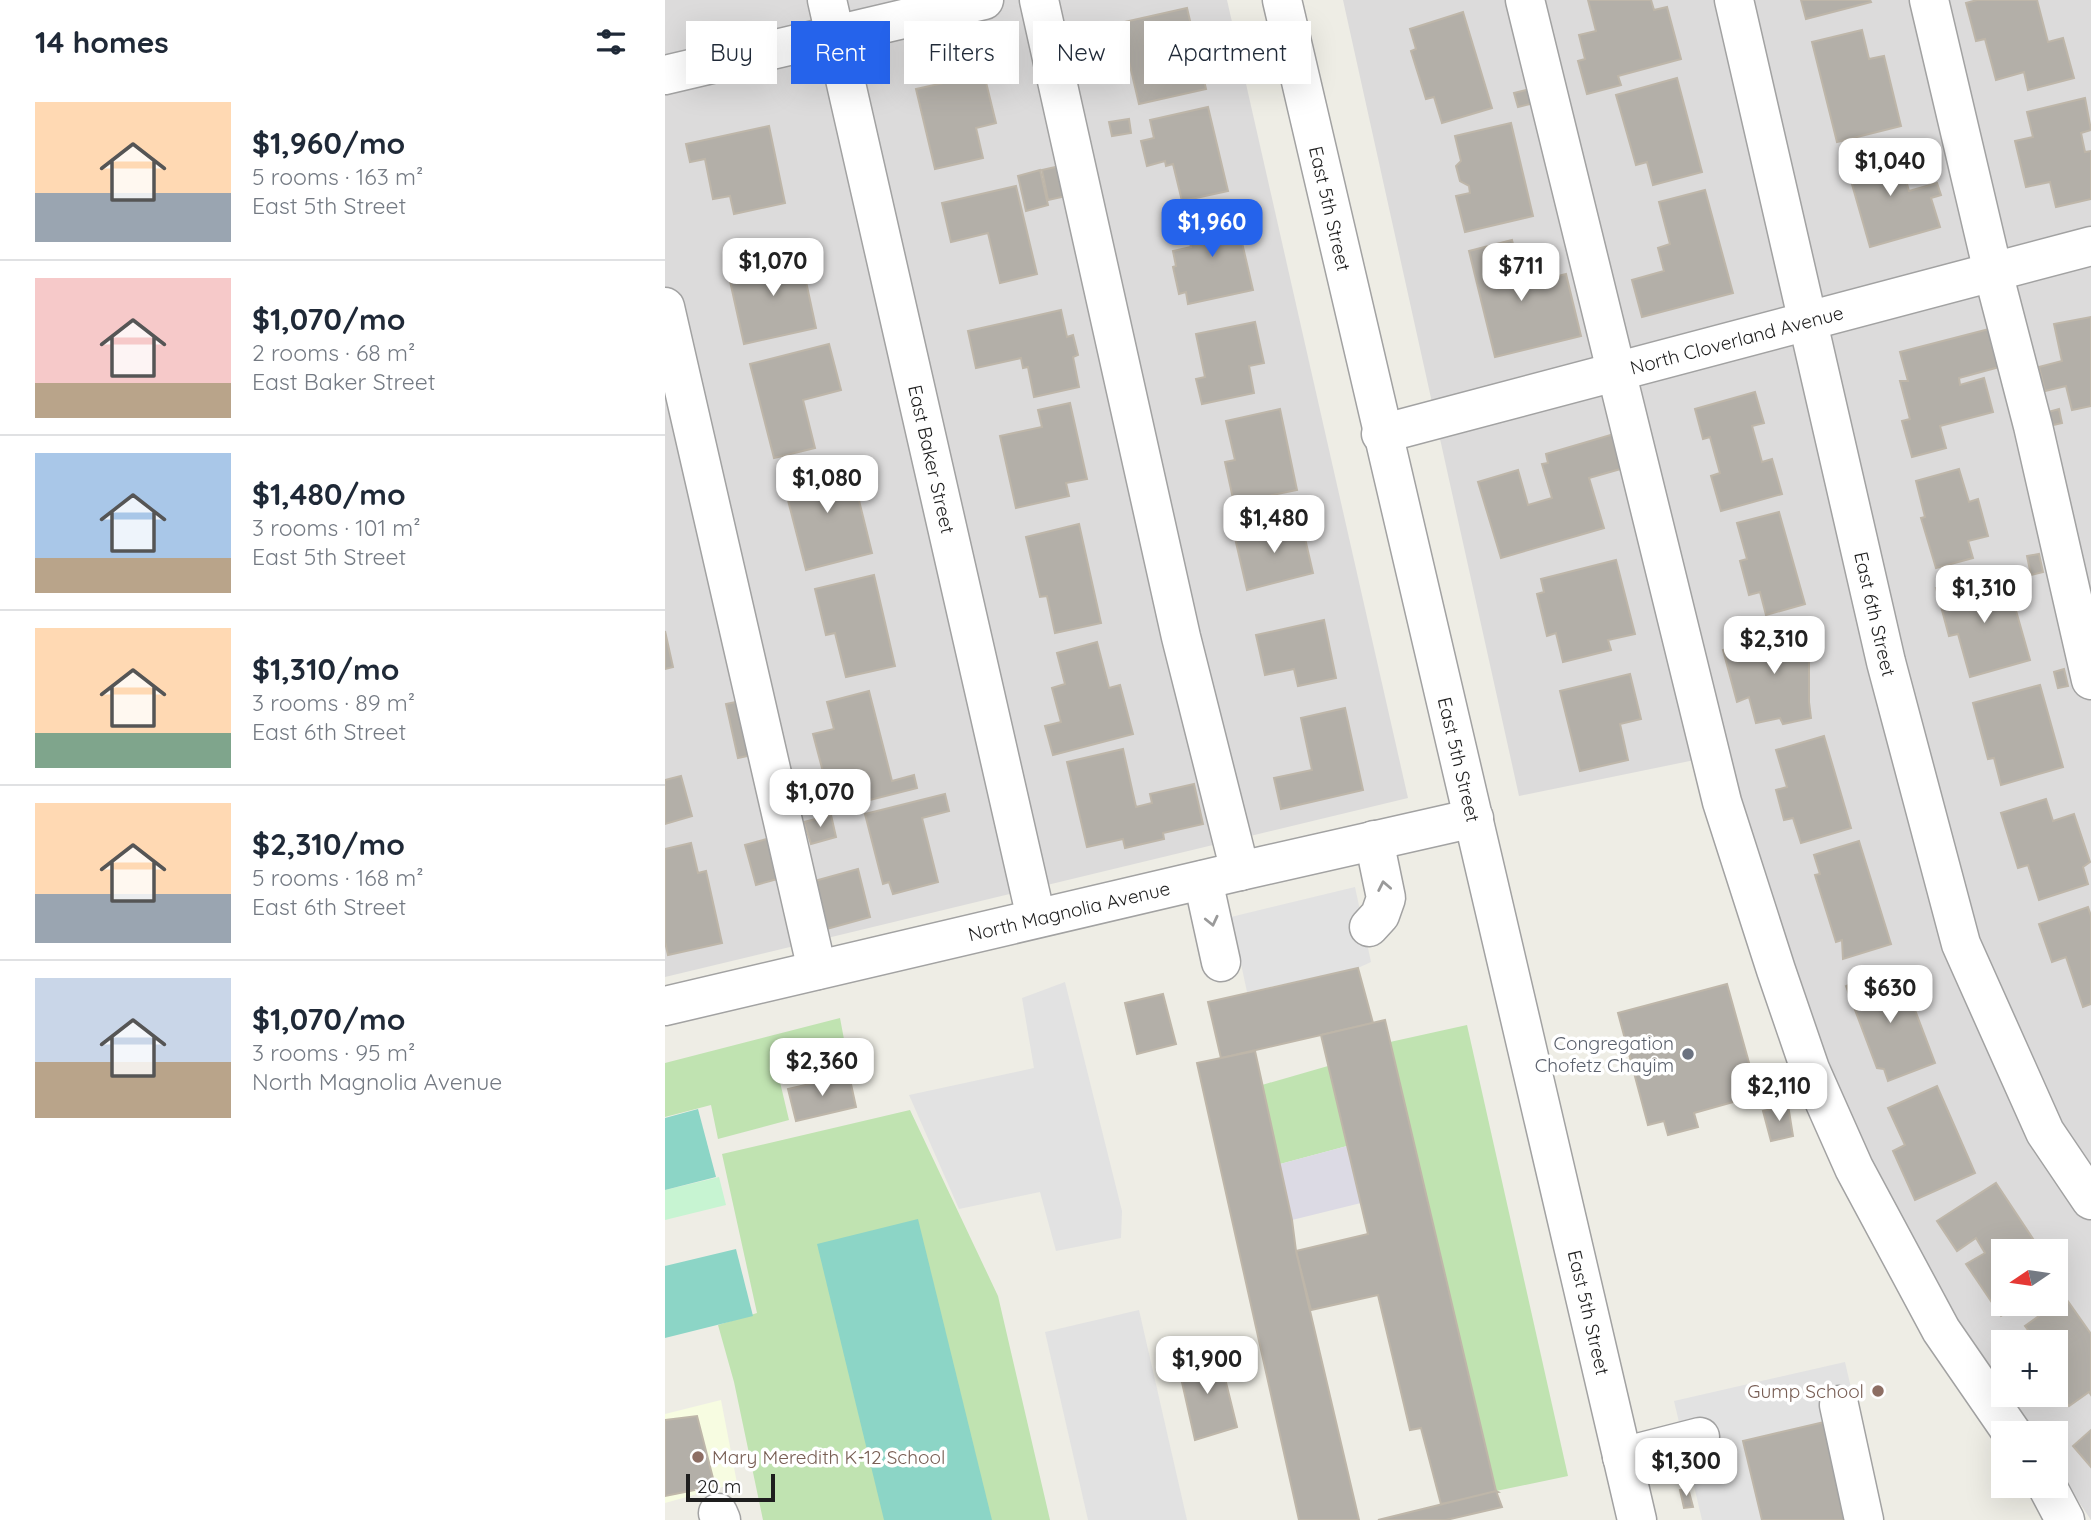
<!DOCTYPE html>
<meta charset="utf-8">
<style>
:root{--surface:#fff;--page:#f2f2f3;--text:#1f2937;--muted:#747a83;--line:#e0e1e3;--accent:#2563eb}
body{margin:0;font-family:Quicksand,sans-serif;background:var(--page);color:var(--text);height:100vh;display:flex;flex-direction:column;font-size:26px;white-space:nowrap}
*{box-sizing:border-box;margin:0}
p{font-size:23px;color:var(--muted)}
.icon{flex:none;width:38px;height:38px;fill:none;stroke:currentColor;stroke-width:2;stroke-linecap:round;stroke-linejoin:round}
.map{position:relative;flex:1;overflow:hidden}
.panel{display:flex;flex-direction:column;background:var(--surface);width:665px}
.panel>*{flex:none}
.guide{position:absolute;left:21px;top:21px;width:665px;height:63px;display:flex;gap:14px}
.needle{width:46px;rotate:257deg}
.tools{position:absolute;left:1326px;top:1239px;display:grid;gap:14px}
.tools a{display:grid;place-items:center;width:77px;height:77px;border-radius:0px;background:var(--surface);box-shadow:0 7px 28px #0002;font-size:35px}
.scale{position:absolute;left:21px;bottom:18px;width:89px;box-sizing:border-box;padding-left:7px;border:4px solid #1e1e1e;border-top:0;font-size:19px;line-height:24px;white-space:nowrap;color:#1e1e1e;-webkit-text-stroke:5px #fff;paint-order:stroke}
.price{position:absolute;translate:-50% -60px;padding:0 16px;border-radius:14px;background:#fff;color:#222;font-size:23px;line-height:46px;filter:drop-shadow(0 2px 4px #0008)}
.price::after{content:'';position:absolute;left:50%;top:42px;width:21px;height:16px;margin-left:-10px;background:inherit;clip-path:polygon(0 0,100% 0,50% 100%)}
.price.active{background:var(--accent);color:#fff}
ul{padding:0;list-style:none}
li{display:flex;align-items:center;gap:21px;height:175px;padding:0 35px}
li+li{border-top:2px solid var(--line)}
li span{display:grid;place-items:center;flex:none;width:196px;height:140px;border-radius:0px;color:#555}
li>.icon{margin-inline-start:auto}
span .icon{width:84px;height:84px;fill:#fffc;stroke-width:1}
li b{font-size:30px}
h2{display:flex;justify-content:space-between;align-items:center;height:84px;padding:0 35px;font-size:30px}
.tag{padding:0 24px;border-radius:0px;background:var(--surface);box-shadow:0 7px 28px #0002;font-size:24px;line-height:63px}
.tag.active{background:var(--accent);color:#fff}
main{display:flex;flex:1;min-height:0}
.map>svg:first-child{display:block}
.residential{fill:#dcdbdb;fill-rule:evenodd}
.education{fill:#f7fce1}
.grass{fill:#c0e3b1}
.park{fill:#c7f4d2}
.pitch{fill:#8cd5c6}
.parking{fill:#e2e2e2}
.plaza{fill:#dcdae4}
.building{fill:#b3afa8;stroke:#beb6a9;stroke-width:2}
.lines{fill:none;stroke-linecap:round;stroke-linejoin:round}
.minor-casing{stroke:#a2a2a2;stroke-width:41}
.minor{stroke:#fff;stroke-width:38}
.oneway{stroke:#9a9a9a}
.worship-dot{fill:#6b7280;stroke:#fff;stroke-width:2.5}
.education-dot{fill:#8d6e63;stroke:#fff;stroke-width:2.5}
.labels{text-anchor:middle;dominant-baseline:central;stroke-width:7;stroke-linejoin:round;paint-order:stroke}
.street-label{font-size:19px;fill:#1e1e1e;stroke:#fff}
.worship-label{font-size:19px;fill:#5b616d;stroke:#fff;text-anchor:end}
.education-label{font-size:19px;fill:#785e54;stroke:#fff;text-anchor:end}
</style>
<main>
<section class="panel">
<h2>14 homes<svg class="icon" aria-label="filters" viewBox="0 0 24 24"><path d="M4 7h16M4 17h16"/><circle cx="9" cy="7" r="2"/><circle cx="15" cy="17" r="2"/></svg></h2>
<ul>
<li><span style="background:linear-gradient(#ffd9b3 65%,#9aa5b1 0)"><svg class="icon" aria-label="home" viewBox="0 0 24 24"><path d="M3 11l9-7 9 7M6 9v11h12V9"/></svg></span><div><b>$1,960/mo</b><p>5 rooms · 163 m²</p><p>East 5th Street</p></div></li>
<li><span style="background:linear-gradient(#f6c9c9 75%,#b9a48a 0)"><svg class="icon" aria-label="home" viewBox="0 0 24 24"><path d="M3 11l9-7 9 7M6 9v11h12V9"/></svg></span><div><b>$1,070/mo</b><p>2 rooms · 68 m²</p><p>East Baker Street</p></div></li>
<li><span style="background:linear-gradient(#a9c7e8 75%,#b9a48a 0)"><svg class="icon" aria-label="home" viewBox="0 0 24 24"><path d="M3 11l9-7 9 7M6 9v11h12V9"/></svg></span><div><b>$1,480/mo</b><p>3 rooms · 101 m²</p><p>East 5th Street</p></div></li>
<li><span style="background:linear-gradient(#ffd9b3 75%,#7fa58c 0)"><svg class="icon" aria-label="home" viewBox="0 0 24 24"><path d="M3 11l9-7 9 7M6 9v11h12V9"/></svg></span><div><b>$1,310/mo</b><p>3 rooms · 89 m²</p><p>East 6th Street</p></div></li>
<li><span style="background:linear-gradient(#ffd9b3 65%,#9aa5b1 0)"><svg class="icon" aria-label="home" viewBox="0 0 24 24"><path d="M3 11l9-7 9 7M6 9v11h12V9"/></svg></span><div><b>$2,310/mo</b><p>5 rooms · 168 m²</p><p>East 6th Street</p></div></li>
<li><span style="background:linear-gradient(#c9d6e8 60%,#b9a48a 0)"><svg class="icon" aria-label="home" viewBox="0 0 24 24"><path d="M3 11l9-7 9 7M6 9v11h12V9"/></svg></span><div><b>$1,070/mo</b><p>3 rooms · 95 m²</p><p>North Magnolia Avenue</p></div></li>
</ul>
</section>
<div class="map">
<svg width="1426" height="1520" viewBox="0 0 1426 1520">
<rect width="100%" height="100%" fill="#eeede5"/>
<!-- residential -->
<g class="residential">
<path d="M0 0H562L743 798 0 977Z"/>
<path d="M678 0H1426V1520L1391 1468V1433H1368L1342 1395H1391V1342H1339V1389L1258 1267 1158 1056 1059 754 854 796ZM1339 1251H1391V1304H1339Z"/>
</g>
<!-- education -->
<path class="education" d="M56 1400 72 1483 0 1503V1414Z"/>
<!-- grass -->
<g class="grass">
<path d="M175 1018 184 1066 115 1082 124 1120 53 1139 46 1105 0 1117V1063Z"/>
<path d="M802 1025 903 1476 831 1491 725 1042Z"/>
<path d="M663 1066 682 1146 615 1164 597 1085Z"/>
<path d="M245 1110 333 1296 385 1520H98L69 1382 53 1325 92 1313 57 1154Z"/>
</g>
<!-- park -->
<path class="park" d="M54 1177 61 1205 0 1220V1190Z"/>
<!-- pitch -->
<g class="pitch">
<path d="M33 1109 51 1177 0 1190V1118Z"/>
<path d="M253 1219 327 1520H219L152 1244Z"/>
<path d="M71 1249 88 1316 0 1338V1266Z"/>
</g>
<!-- parking -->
<g class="parking">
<path d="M690 887 706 962 693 968 582 992 566 917Z"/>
<path d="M400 982 457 1211 456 1238 391 1251 375 1192 294 1209 244 1095 369 1068 357 998Z"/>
<path d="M474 1310 522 1520H423L380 1332Z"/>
<path d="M1180 1362 1192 1414 1079 1441 1097 1520H1037L1009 1401Z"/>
</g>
<!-- plaza -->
<path class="plaza" d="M682 1146 696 1203 627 1220 615 1164Z"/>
<!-- building -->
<g class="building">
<path d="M923 0H986L989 10 1002 7 1016 59 953 76 956 85 922 94 913 61 920 59 914 35 931 31Z"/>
<path d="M1136 0H1205L1206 2 1141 19Z"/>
<path d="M1312 0H1372L1383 42 1398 38 1409 78 1363 90 1359 72 1331 80 1320 39 1311 41 1301 3Z"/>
<path d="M522 8 541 89 474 104 455 23Z"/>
<path d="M798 12 827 108 777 123 769 97 761 99 746 51 751 49 745 29Z"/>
<path d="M1197 30 1204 59 1219 56 1236 126 1172 142 1147 42Z"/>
<path d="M319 74 331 123 311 128 318 158 270 169 251 89Z"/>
<path d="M1012 78 1037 172 988 185 982 162 971 165 951 95Z"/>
<path d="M865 89 869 103 853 107 849 93Z"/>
<path d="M1420 98 1426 130 1416 133 1420 152 1426 151V199L1391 207 1385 182 1361 187 1350 141 1368 137 1362 112Z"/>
<path d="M543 107 563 191 517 201 508 164 501 166 500 161 482 166 476 141 489 138 485 120Z"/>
<path d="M464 119 466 133 447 136 444 122Z"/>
<path d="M846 123 868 216 800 232 791 196 805 193 804 186 795 181 791 166 796 161 790 136Z"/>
<path d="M104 126 120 203 69 214 65 196 48 199 40 159 25 162 21 144Z"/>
<path d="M1231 145 1244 191 1272 183 1276 195 1266 198 1275 227 1205 247 1180 160Z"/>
<path d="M395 166 401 196 383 200 377 170Z"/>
<path d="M375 170 383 205 361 211 353 176Z"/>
<path d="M351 186 372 274 335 283 323 233 286 242 277 203Z"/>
<path d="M1040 190 1068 293 977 317 967 280 999 271 993 248 1005 244 994 202Z"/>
<path d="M569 208 588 290 523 304 521 292 514 294 508 267 511 266 508 251 526 247 520 220Z"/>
<path d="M847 240 858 285 901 274 916 336 830 357 804 251Z"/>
<path d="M134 249 151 328 79 344 63 272 106 262 105 255Z"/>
<path d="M396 310 402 337 408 335 413 355 408 357 414 387 369 397 363 367 358 368 356 358 311 368 303 331Z"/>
<path d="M1426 317V406L1407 410 1401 386 1380 391 1374 367 1397 361 1389 324Z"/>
<path d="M590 322 599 363 584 366 589 393 537 404 531 379 540 377 531 334Z"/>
<path d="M1328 328 1338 366 1294 378 1295 385 1319 378 1328 412 1275 426 1281 448 1247 457 1237 421 1245 419 1235 381H1243L1235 352Z"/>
<path d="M164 344 176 390 138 400 150 448 109 458 85 364Z"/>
<path d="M1090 392 1099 423 1087 426 1097 462 1107 459 1117 494 1056 511 1046 476 1055 473 1045 437 1038 439 1030 409Z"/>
<path d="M405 403 422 479 401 483 404 496 351 508 335 436 377 427 373 410Z"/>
<path d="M615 409 632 490 569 503 560 462 570 460 561 421Z"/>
<path d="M1394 409 1397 423 1384 426 1380 413Z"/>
<path d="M949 434 959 468 924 478 939 528 836 558 813 482 853 470 863 505 887 498 877 464 883 463 881 454Z"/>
<path d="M184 460 207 553 141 570 117 477Z"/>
<path d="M1294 469 1304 502 1313 499 1323 536 1303 541 1308 558 1271 568 1256 518 1260 517 1251 481Z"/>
<path d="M1114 512 1140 604 1101 615 1095 592 1084 595 1075 561 1082 559 1072 523Z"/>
<path d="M636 521 648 573 582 590 570 538Z"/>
<path d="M414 524 436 623 390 633 382 596 375 597 361 537Z"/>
<path d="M1374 554 1378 572 1366 575 1362 556Z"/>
<path d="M951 560 970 634 943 640 946 650 898 662 891 633 882 636 872 594 879 592 876 579Z"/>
<path d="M209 575 230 666 181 677 170 633 161 635 150 589Z"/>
<path d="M1318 575 1323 592 1344 586 1365 660 1305 677 1293 634 1284 636 1271 588Z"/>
<path d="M659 620 671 678 633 686 629 669 600 675 591 635Z"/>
<path d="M1146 627 1152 655 1144 657V702L1146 718 1118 724 1115 718 1091 723 1084 697 1072 702 1058 650Z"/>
<path d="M0 631 8 667 0 669Z"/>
<path d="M432 642 444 688 455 685 468 734 388 755 380 726 396 722 387 688 400 684 392 653Z"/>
<path d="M1399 669 1403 686 1393 688 1389 672Z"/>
<path d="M965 674 976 719 955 724 963 760 915 771 895 691Z"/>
<path d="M1375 685 1398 767 1336 785 1329 758 1323 759 1308 703Z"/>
<path d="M204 691 227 781 249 775 252 788 181 806 174 780 161 783 148 734 169 729 162 702Z"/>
<path d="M76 701 87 755 73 758 61 704Z"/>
<path d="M680 708 698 790 616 809 609 778 647 770 636 718Z"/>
<path d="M1159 736 1186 828 1136 843 1128 818 1119 820 1111 790 1122 787 1111 750Z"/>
<path d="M458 749 471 807 487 803 485 794 529 784 538 824 498 833 499 839 460 848 458 839 422 847 402 762Z"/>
<path d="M16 776 27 816 0 824V780Z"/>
<path d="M280 794 284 811 257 818 273 882 228 894 224 882 218 884 200 814Z"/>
<path d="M1381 799 1388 821 1409 814 1425 862 1418 867 1423 884 1374 900 1363 865 1353 868 1336 813Z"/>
<path d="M166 815 171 837 146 844 139 822Z"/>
<path d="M105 838 116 878 91 885 80 845Z"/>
<path d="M1194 841 1226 944 1178 959 1177 940 1171 942 1150 875 1155 874 1149 855Z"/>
<path d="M26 843 33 873 41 871 57 943 3 955 0 942V849Z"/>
<path d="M193 869 205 917 158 930 146 882Z"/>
<path d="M1423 907 1426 916V1004L1418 1007 1401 957 1387 962 1374 924Z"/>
<path d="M693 968 708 1023 556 1058 543 1002Z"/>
<path d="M1225 969 1231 984 1239 981 1270 1063 1223 1081 1219 1069 1212 1068 1181 986Z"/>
<path d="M1062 984 1093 1095 1029 1113 1033 1127 1003 1135 999 1121 983 1125 953 1013Z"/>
<path d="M498 994 511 1044 472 1054 460 1003Z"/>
<path d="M720 1020 831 1491 833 1492 776 1504 756 1428 745 1430 713 1295 646 1310 631 1251 703 1234 656 1035Z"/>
<path d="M590 1051 627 1220 631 1251 694 1520H634L532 1063Z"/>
<path d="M184 1075 191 1107 131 1121 123 1089Z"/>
<path d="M1272 1086 1310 1173 1250 1200 1228 1151 1240 1145 1223 1108Z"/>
<path d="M1123 1105 1128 1136 1106 1141 1098 1111Z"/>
<path d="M1331 1183 1376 1251H1339V1304H1355L1336 1316 1301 1264 1320 1253 1311 1238 1292 1251 1272 1221Z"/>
<path d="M1400 1297 1426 1334V1395L1424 1392 1404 1406 1391 1388V1342H1372L1360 1326Z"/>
<path d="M554 1354 572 1427 530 1440 512 1360Z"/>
<path d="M32 1416 50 1486 0 1496V1420Z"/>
<path d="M1168 1420 1189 1520H1097L1078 1441Z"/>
<path d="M1426 1430V1467L1408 1446Z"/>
<path d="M1023 1488 1028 1507 1019 1508 1015 1490Z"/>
<path d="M831 1491 837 1507 781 1520H713Z"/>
</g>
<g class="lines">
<!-- minor casing -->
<g class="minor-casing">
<g id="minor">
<path id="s1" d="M162 0 371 918"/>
<path d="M374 0 516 637 575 871"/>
<path id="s2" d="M617 0C733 507 855 1013 972 1520"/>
<path d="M860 0 1057 802 1111 970 1145 1069 1189 1168 1276 1330 1347 1433"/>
<path id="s3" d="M1069 0 1221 662 1296 944 1380 1132 1426 1200"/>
<path d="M1264 0 1328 272 1368 426 1426 680"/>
<path d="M0 75 319 0"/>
<path d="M0 307 152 970"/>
<path id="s4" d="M716 434 1426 246"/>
<path d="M538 880 556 962"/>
<path d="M704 927 715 915 721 898 709 840"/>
<path id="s5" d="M0 1006 575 871 809 818"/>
<path d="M1174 1405 1199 1520"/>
<path d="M957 1457 1035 1437"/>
<path d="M1382 1486 1400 1520"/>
<path d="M53 1513 56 1520"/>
</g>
</g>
<!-- minor -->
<use href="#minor" class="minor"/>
</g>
<!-- one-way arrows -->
<defs><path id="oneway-chevron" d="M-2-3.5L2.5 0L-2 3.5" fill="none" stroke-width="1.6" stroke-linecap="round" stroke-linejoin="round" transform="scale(1.75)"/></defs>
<g class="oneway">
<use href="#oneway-chevron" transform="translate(719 886) rotate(-101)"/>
<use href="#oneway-chevron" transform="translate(547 921) rotate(77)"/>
</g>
<!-- markers -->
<circle class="worship-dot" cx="1023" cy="1054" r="7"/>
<g class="education-dot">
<circle cx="1213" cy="1391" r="7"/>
<circle cx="33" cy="1457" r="7"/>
</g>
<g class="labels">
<!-- street labels -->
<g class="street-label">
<text stroke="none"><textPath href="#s2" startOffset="214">East 5th Street</textPath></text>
<text stroke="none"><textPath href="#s4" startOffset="368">North Cloverland Avenue</textPath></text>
<text stroke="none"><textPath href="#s1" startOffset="471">East Baker Street</textPath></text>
<text stroke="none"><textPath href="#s3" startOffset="630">East 6th Street</textPath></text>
<text stroke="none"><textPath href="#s2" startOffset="780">East 5th Street</textPath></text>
<text stroke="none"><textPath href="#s5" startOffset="415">North Magnolia Avenue</textPath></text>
<text stroke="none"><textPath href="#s2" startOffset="1348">East 5th Street</textPath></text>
</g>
<!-- worship labels -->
<g class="worship-label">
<text x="1009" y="1043">Congregation<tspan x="1009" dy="22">Chofetz Chayim</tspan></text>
</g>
<!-- education labels -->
<g class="education-label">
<text x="1199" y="1391">Gump School</text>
<text x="47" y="1457" text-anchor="start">Mary Meredith K-12 School</text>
</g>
</g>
</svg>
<div class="tools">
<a><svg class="needle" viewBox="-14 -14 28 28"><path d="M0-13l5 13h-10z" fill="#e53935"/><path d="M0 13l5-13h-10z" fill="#747a83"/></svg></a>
<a>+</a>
<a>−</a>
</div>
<div class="scale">20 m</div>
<b class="price" style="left:1225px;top:198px">$1,040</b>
<b class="price active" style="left:547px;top:259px">$1,960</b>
<b class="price" style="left:108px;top:298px">$1,070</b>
<b class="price" style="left:856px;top:303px">$711</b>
<b class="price" style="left:162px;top:515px">$1,080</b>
<b class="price" style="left:609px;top:555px">$1,480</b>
<b class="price" style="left:1319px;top:625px">$1,310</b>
<b class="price" style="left:1109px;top:676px">$2,310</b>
<b class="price" style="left:155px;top:829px">$1,070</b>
<b class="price" style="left:1225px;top:1025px">$630</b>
<b class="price" style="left:157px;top:1098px">$2,360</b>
<b class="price" style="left:1114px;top:1123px">$2,110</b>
<b class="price" style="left:542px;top:1396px">$1,900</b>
<b class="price" style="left:1021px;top:1498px">$1,300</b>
<div class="guide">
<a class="tag">Buy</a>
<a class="tag active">Rent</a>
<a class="tag">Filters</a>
<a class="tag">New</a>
<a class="tag">Apartment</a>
</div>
</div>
</main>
